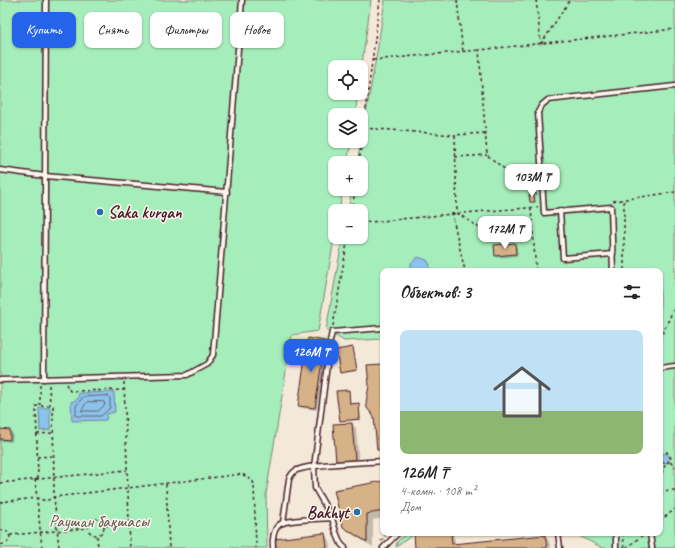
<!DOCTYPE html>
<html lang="ru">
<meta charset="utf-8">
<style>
:root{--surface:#fff;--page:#f6f6f6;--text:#222;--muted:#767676;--line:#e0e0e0;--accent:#2563eb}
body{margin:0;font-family:Caveat,sans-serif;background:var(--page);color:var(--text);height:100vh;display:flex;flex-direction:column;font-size:15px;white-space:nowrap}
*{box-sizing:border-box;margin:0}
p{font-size:13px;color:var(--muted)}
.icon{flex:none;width:22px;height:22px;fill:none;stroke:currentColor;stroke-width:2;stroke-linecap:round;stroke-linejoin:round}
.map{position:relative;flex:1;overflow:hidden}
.side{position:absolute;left:380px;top:268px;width:283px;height:268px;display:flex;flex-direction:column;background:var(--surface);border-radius:8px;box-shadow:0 1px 3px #0004}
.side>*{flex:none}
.guide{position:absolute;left:12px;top:12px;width:308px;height:36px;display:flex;gap:8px}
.fabs{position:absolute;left:328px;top:60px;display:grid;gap:8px}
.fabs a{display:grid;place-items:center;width:40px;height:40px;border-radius:8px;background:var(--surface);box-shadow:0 1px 3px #0004;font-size:20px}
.price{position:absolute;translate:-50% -34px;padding:0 9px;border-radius:8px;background:#fff;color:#222;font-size:13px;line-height:26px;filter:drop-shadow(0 1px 2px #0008)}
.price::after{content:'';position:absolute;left:50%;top:24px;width:12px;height:9px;margin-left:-6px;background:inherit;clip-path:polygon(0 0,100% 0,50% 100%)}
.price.current{background:var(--accent);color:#fff}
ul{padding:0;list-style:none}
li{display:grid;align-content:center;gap:8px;height:212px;padding:0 20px}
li+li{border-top:1px solid var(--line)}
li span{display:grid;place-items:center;height:124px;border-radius:8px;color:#555}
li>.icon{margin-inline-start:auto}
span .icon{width:72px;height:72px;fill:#fffc;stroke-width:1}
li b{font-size:17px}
h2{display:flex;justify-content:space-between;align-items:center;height:48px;padding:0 20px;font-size:17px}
.chip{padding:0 14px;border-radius:8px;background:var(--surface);box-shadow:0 1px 3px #0004;font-size:14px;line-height:36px}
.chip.current{background:var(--accent);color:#fff}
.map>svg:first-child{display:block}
.green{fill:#a5edbb;stroke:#788673}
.water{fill:#8cc3ea;stroke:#72819e}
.shadow{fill:#0003}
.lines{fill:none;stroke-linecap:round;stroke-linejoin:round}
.shore{stroke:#646177;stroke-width:1}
.building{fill:#d6b288;stroke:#4a1f2b}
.service-casing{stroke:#4a1f2b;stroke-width:7}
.path{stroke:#4a1f2b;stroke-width:1.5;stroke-dasharray:3 3;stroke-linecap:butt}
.service{stroke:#fbf7ec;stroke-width:4}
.poi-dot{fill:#1f6fb2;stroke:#fbf7ec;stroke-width:1.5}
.labels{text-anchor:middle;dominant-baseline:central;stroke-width:3;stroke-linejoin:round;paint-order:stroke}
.poi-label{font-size:17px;font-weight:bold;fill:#4a1f2b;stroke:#fbf7ec;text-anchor:start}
.park-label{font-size:17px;fill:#61524f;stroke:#fbf7ec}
</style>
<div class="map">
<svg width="675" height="548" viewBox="0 0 675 548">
<rect width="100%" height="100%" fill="#f4e9d8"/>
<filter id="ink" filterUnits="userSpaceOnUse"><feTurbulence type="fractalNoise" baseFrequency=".025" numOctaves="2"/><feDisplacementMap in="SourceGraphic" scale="8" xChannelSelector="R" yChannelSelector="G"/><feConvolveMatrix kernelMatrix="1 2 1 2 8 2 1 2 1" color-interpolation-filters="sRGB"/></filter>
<g filter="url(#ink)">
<!-- green -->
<g class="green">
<path d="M0 0H371L361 71V67H335V93H358L355 115H335V141H351L347 163H335V189H343L339 211H335V234L318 331 292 335 266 494 267 548H0Z"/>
<path d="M385 0H675V548H603L573 533H660V271H383V339L344 341 326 330 343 237H361V211H348L352 189H361V163H357L377 52Z"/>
<path d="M407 533H421L414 534 396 547 397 542Z"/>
</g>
<!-- water -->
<g class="water">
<path d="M418 257 427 260 430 265 429 271H411V263Z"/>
<path d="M114 392 115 412 107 414 106 420 72 421 71 402 78 399 79 393Z"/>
<path d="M39 408H50V430L40 431Z"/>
<circle cx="665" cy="458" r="4.5"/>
</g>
<!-- shadow -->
<g class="shadow">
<path d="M514 244 517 247 518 256 498 258 496 256Z"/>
<path d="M324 342 327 345 317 410 302 408 299 405Z"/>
<path d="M353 348 357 371 342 373 341 372Z"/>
<path d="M383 365V455L378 450Z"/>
<path d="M348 391 351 405H359L361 420 341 421Z"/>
<path d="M352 424 356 428 359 465 342 466 337 462Z"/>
<path d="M0 430 10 431 13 434 12 442 0 441Z"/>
<path d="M383 482V518L373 520V547L350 533 344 526Z"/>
<path d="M430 533H453L456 545 545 536 549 541 551 548H416Z"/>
<path d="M324 534 329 538 330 548H277Z"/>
</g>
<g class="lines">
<!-- shore -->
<g class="shore">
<path d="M108 396 110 398V408L101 416H76V406L83 397Z"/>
<path d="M104 402 105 405 98 411H81L87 402Z"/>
</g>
</g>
<!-- building -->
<g class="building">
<path d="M529 195H534L535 202H530Z"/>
<path d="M515 243 516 254 495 256 494 245Z"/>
<path d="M308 338 325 341 315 408 298 406Z"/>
<path d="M353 347 357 370 340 373 336 350Z"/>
<path d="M383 364V450H377L374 417 367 408 366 402 369 386 367 365Z"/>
<path d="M349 390 350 404 359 403 360 419 340 421 336 391Z"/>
<path d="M352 423 355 460 336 462 333 424Z"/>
<path d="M0 429 10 430V440L0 439Z"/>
<path d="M383 481V511L367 514V542L343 527 334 490Z"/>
<path d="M325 533 327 548H276L275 539Z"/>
<path d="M421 533H451L452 544 545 535 547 548H415L414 534Z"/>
</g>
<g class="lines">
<!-- service casing -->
<g class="service-casing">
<g id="service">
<path d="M0 170 45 176 227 192"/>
<path d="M560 211 563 258 613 254"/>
<path d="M613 271 611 207 544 213 538 112 542 105 548 100 675 86"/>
<path d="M660 368 675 366"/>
<path d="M44 379 46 0"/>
<path d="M0 380 187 375 207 364 213 355 242 0"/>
<path d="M283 523 289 479C291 475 292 472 297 470 315 463 361 463 383 461"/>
<path d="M558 533 560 548"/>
<path d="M616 533V548"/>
<path d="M650 533 652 548"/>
<path d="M273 548C272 540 273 527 282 523 292 519 321 519 332 518"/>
<path d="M345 548 341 544 336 532 332 518 315 488 314 467 330 341 332 332 383 328"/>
<path d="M383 548 398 533"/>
</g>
</g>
<!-- path -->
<g class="path">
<path d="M457 0 463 52"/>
<path d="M536 0 541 44"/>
<path d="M541 44 570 0"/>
<path d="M373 60 479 50"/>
<path d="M364 128 455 135"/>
<path d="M485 133 455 135 457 213 498 240 533 238"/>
<path d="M455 157 487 155"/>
<path d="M359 163 380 0"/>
<path d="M537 195 487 155 479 50 675 29"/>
<path d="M613 201 675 192"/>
<path d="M624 201V271"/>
<path d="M531 208 536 271"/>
<path d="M352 211 355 189"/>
<path d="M452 214 538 207"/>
<path d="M361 223 452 214 465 271"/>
<path d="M333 326 348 237"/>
<path d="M660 339 675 306"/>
<path d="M124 382 130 548"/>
<path d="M66 384 70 391 124 390"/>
<path d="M40 385V405"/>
<path d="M49 385 50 405"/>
<path d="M37 434 53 433"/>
<path d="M660 454 667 452 671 458 667 464 660 462"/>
<path d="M37 457 53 456"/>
<path d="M670 462 675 467"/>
<path d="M35 479 42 548"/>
<path d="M38 479 36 406H53L54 497 59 548"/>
<path d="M660 479 665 465"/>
<path d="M0 483 127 470"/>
<path d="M166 484 169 548"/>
<path d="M660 491 675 490"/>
<path d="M0 502 37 498 46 501 54 497 242 474 252 480 254 484 256 548"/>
<circle cx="96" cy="527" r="8"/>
<path d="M660 521 675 509"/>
<path d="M105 526 129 523"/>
<path d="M0 530H6L10 537 7 543 0 545"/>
<path d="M623 533 624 548"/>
<path d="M10 535 88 528"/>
<path d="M97 536 98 548"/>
<path d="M381 541 387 533"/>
<path d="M626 548 644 534"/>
</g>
<!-- service -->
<use href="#service" class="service"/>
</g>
</g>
<!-- markers -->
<g class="poi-dot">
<circle cx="100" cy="212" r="4"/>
<circle cx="357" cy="512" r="4"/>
</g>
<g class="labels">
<!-- poi labels -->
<g class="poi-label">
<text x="108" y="212">Saka kurgan</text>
<text x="349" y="512" text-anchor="end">Bakhyt</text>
</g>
<!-- park labels -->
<g class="park-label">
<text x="99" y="521">Раушан бақшасы</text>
</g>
</g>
</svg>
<div class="fabs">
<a><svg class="icon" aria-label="locate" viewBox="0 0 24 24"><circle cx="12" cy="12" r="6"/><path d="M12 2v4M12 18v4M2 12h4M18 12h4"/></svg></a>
<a><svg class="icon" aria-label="layers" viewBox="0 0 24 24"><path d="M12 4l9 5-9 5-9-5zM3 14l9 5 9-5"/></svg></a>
<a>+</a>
<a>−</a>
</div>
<b class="price" style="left:532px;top:198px">103M ₸</b>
<b class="price" style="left:505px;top:250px">172M ₸</b>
<b class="price current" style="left:311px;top:373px">126M ₸</b>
<div class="guide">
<a class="chip current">Купить</a>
<a class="chip">Снять</a>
<a class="chip">Фильтры</a>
<a class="chip">Новое</a>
</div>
<section class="side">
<h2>Объектов: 3<svg class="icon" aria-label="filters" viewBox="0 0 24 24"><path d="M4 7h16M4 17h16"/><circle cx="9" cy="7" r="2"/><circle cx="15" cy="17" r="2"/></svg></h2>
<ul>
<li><span style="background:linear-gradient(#bfe0f5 65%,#8fb573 0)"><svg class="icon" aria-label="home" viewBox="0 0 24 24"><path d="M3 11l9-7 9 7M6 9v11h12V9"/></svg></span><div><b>126M ₸</b><p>4-комн. · 108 m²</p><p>Дом</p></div></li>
</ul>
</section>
</div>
